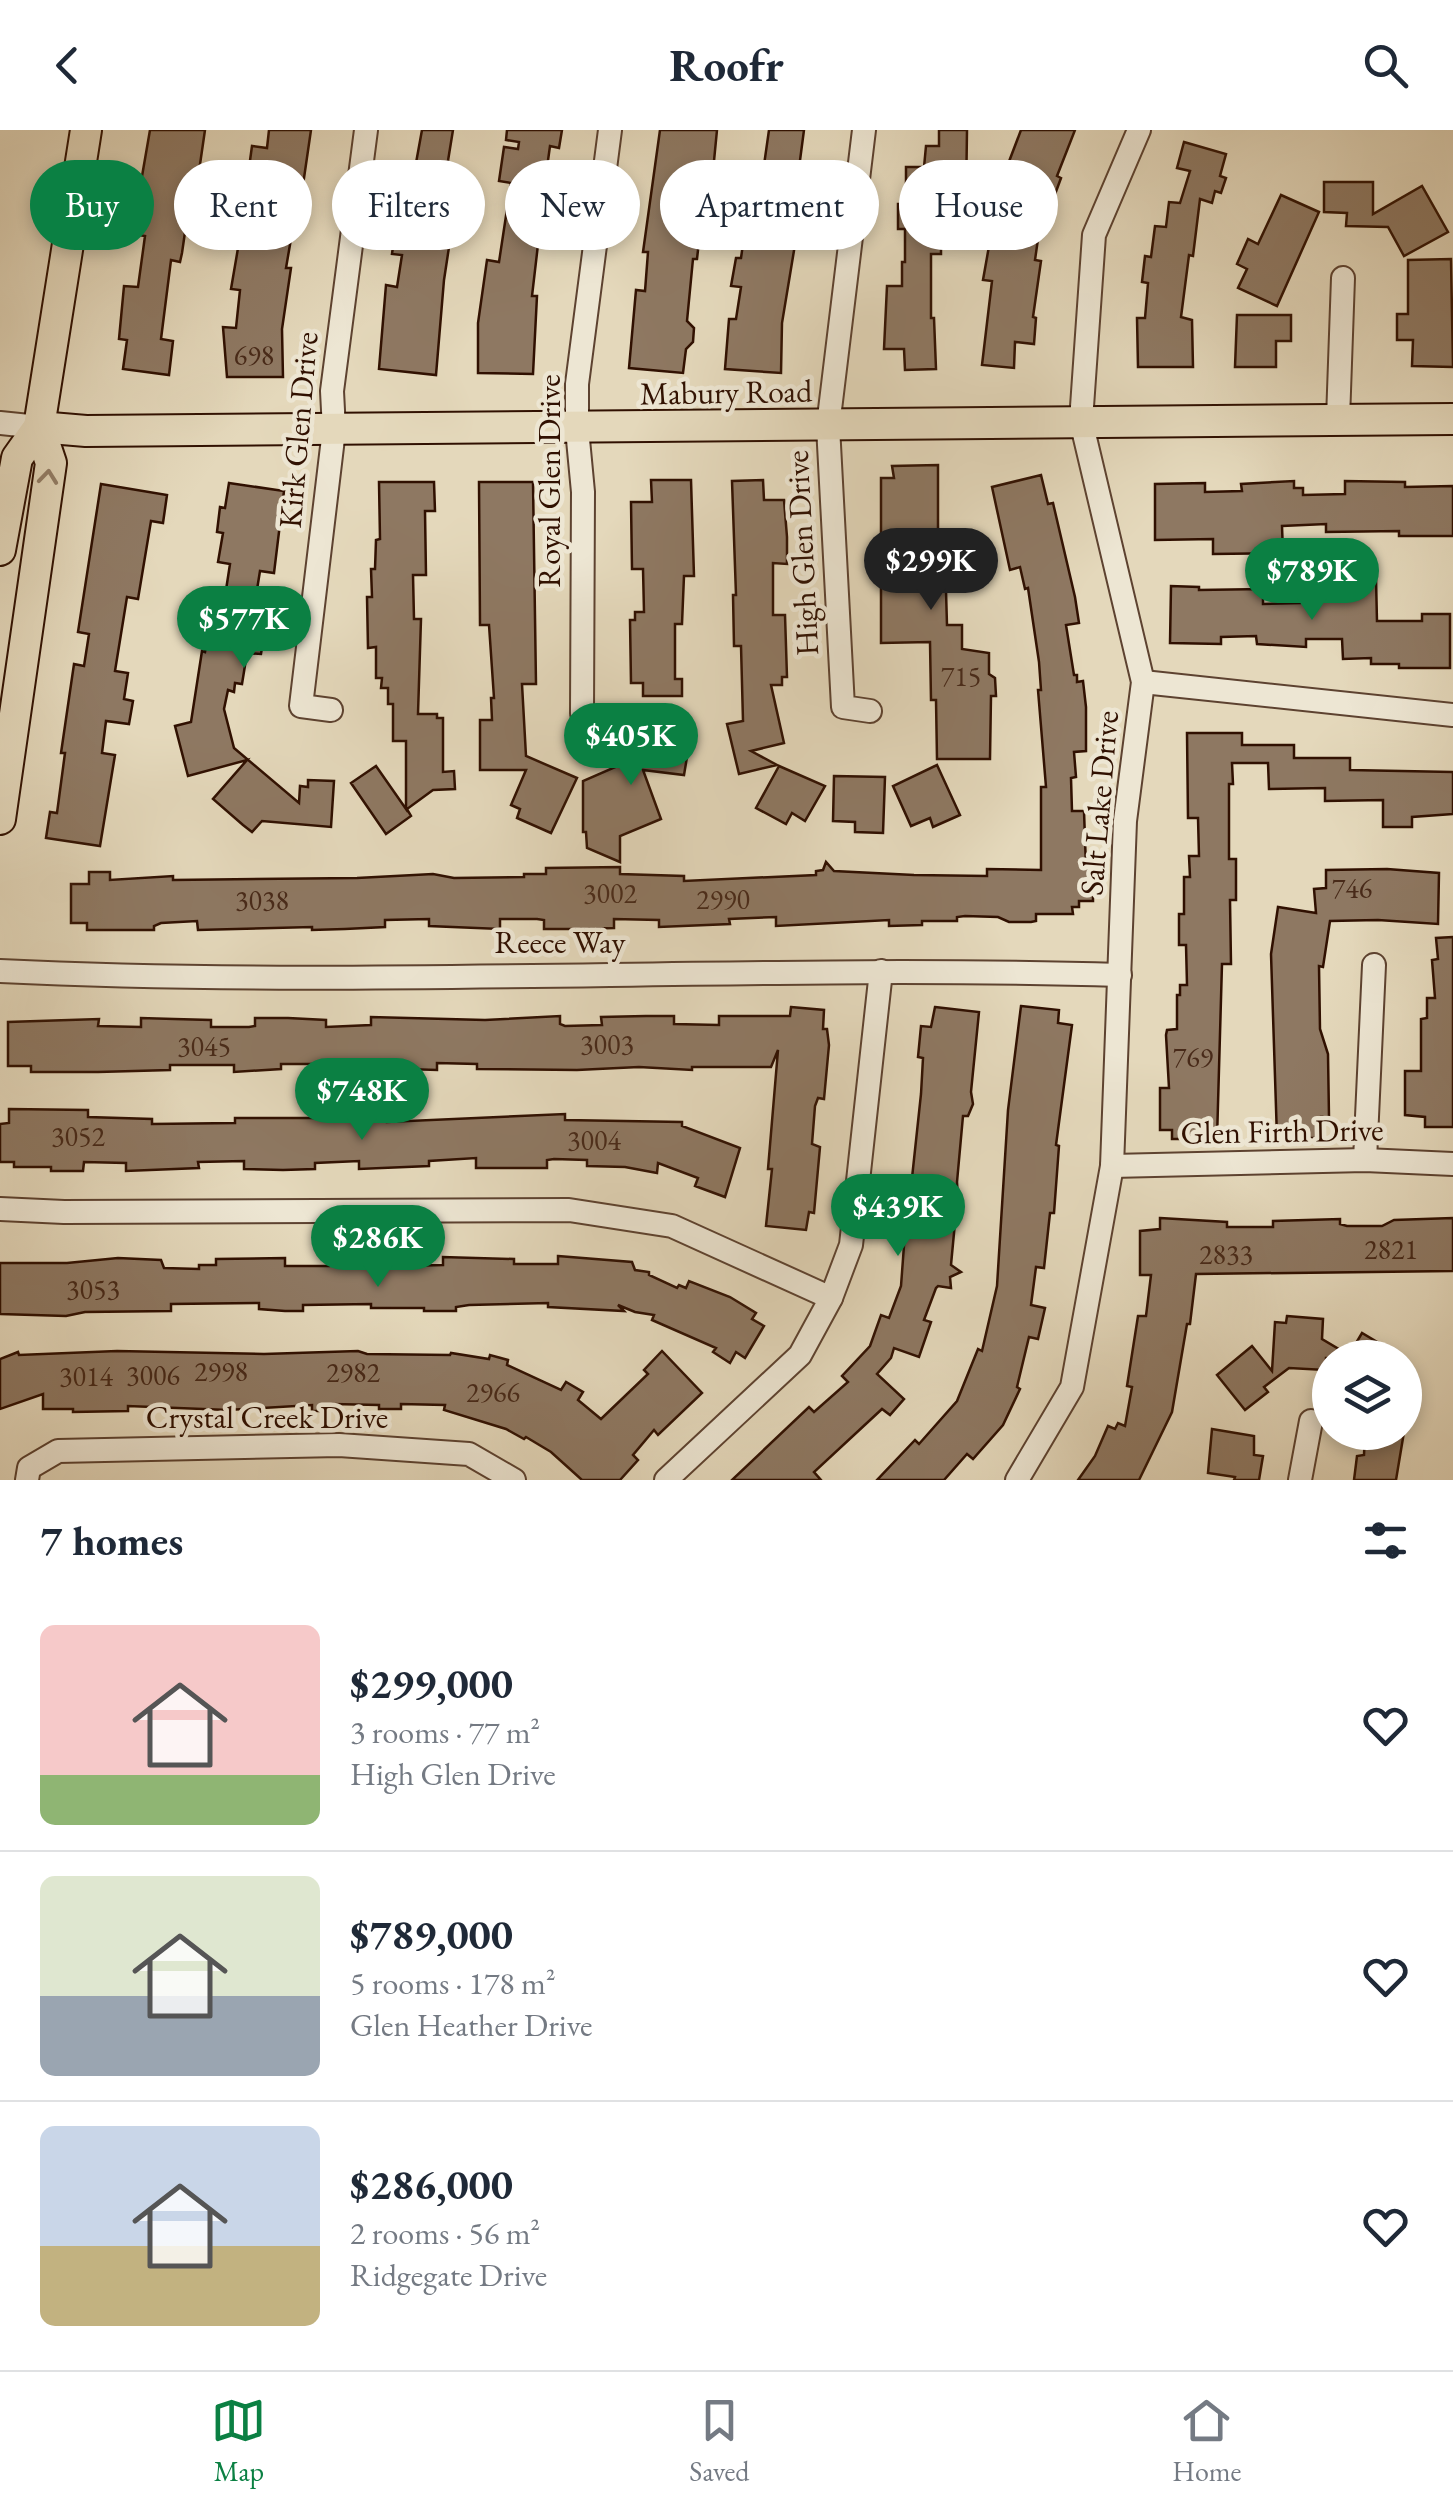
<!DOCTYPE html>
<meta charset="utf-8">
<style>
:root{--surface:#fff;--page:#f2f2f3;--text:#1f2937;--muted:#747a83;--line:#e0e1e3;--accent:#0b8043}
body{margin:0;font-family:"EB Garamond",serif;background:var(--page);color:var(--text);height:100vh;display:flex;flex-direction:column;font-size:38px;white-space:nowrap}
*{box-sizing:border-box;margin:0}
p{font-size:32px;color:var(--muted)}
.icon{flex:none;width:55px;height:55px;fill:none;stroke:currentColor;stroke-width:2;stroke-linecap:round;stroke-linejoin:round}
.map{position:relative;height:1350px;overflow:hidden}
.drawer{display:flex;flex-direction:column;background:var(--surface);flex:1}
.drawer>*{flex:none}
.guide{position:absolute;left:30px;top:30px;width:1395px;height:90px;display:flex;gap:20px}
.controls{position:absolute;left:1312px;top:1210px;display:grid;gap:20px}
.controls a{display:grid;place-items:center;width:110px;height:110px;border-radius:50%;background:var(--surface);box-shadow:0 5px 15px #0003;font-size:50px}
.price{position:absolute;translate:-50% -85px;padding:0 22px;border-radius:35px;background:var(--accent);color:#fff;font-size:32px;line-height:65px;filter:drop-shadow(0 2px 5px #0008)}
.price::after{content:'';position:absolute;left:50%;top:60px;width:30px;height:22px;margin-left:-15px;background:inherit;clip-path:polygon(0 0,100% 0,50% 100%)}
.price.current{background:#222;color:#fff}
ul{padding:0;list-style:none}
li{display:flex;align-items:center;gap:30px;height:250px;padding:0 40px}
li+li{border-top:2px solid var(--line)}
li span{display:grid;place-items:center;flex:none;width:280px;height:200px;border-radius:15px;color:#555}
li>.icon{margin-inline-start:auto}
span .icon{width:120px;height:120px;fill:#fffc;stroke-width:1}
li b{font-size:42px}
h2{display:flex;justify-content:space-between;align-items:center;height:120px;padding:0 40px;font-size:42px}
.pill{padding:0 35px;border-radius:45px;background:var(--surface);box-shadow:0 5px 15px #0003;font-size:35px;line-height:90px}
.pill.current{background:var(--accent);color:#fff}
header{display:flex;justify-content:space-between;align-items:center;height:130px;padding:0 40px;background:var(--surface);font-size:45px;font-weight:700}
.tabs{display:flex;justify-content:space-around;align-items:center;height:140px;border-top:2px solid var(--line);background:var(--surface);font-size:28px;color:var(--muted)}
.tabs a{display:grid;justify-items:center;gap:5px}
.tabs .current{color:var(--accent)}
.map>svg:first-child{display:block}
.building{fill:#8e7862;stroke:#301001;stroke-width:2.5}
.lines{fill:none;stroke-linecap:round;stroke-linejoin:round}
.minor-casing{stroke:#5d4230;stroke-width:26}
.major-casing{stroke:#301001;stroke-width:34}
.minor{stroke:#ede6d3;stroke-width:22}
.major{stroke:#e4d8bb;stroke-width:30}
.oneway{stroke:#937e67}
.labels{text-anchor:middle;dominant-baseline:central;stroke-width:9;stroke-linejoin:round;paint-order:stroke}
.number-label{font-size:28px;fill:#482a19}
.street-label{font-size:32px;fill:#301001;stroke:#ede6d3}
</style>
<header><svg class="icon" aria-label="back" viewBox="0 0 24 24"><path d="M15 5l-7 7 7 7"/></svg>Roofr<svg class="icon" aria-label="search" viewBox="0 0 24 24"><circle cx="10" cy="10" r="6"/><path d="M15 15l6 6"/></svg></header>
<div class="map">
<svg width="1453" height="1350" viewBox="0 0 1453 1350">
<rect width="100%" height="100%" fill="#e4d8bb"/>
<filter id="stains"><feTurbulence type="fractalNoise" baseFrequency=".002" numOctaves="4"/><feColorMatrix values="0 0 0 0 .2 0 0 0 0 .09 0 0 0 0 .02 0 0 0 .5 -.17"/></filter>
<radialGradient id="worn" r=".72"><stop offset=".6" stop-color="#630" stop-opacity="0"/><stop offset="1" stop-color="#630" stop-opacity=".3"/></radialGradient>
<!-- building -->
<g class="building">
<path d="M150 0H205L197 55 192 54 182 123 180 132 171 130 161 209 173 211 169 245 123 239 127 210 119 209 124 156 138 157 145 106 132 104Z"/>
<path d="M269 0H311L296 103H292L286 138H291L282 199 283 247H227L223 197 236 198 240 160 231 159 243 89 250 90 257 47 248 45 252 16 267 18Z"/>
<path d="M422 0H453L440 80 458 83 455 105 451 104 444 150 436 245 379 239 386 155 397 157 402 125 392 124 403 43 414 44Z"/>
<path d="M507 0H562L559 18 550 16 545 52 554 53 548 107 539 106 532 166H537L533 244 478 243V193L487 130 499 132 511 53 499 51 504 17 518 19 519 12 506 10Z"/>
<path d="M660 0H717L707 103 700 102 697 129H693L687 191 694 198 693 212 686 219 683 243 629 238 636 160 645 161 648 122H643Z"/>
<path d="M769 0H804L799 38 801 39 800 47 806 48 782 193 781 243 725 239 729 189H736L741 157 731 156 736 128H741L750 65H746L749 47 762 49Z"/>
<path d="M939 0H967L966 70H951V114H941V124H931V188H934L936 239 905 240 904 219H884L887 156H902V132H905V99H898V74H906V37H924L926 16H939Z"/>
<path d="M1021 0H1075L1057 46 1061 48 1051 75 1048 96 1040 95 1035 130 1041 131 1033 187 1036 188 1034 214 1015 212 1014 238 982 235 992 151 983 150 997 71H994Z"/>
<path d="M1184 12 1226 24 1220 46 1226 48 1221 63 1215 61 1212 73 1200 69 1193 126 1189 125 1181 187 1192 190 1193 237H1138L1137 188H1145L1148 153 1142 152 1145 126 1151 127 1155 96 1166 97 1169 72 1180 73 1190 41 1177 38Z"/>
<path d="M1324 52H1373V84L1422 56 1448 102 1404 126 1388 97 1346 96 1347 83 1324 82Z"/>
<path d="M1281 65 1319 82 1277 176 1238 158 1247 139 1237 134 1248 109 1258 114Z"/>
<path d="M1451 129 1453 237 1412 236 1413 210H1397V184H1408V130Z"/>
<path d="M1237 185H1291V211H1276V237H1235Z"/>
<path d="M938 335V462L946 461 947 495H962V519L989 523V544L995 548 996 566H991L990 629H937L936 570H931L930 512 881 513V348H894L892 336Z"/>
<path d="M1041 345 1048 374 1053 373 1075 467 1079 493 1066 495 1074 545H1077V552L1083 551 1086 577V621L1074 622 1076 647 1071 648 1072 681H1084L1086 737H1093V771H1079V777H1072L1073 784H1036V791L1031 792H1009L998 787 965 786 957 787V791H922V795L889 796V790L776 796V787L729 789 730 794 659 797V790L614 789V798L576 799H544V790L537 789H500V799L429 796V789L385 790V797L345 799 312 800V797L198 800 197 791 161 793 154 796V800H87V793H71V754H89V742H110V750L173 746V750L357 748 433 744 454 748 524 747V744H546V738L620 737V744L684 746V751L816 745V741L823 740 826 732 834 741 914 745 987 746V739L1041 740V657H1046L1038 560H1041L1039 532 1028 458 1025 459 1020 437 1010 440 992 357Z"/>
<path d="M651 350H691L694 446H684L682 494H675V549H682V566H643V553H631L630 490H635V482H644L643 439H632L631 372H652Z"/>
<path d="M763 350 764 370H784L787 407V434L773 433V485H785L787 547H782V555H771L784 613 751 621 777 635 739 644 727 594 743 591 741 516H734L733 465H736L732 351Z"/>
<path d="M1294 351V358H1303V365L1345 364V351L1405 352V357L1453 356V406H1399V401L1326 402V394L1282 396 1283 423 1213 424V409L1155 410V354L1205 353V362L1242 361 1241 354Z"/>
<path d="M379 352H434L435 381H425L426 445H413L414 489H421L418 584H437V588H443V642L454 641 455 659 433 660 407 679 411 686 386 704 351 653 376 636 406 679V611H393V574H388V558H381L382 548H376V517L368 518 367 467H372L371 439H375L376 410 380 409Z"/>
<path d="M479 352H533L536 554H522L526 626 577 648 551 703 517 688 520 679 511 675 526 640H480V590H492L491 568H494L489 495H480Z"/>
<path d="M229 353 284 361 274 443 260 441 251 497 265 499 261 524 247 523 242 554 235 553 234 562 228 560 224 579 234 618 299 673 300 656 308 657V650L334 651 331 697 262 691 252 702 243 695 213 669 247 630 188 646 175 596 191 592 202 521 205 522 209 497 220 499 230 434 218 432 223 403 217 402 220 377 225 378Z"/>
<path d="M101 354 167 365 163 393 151 391 138 469 127 467 115 541 128 543 124 569 133 571 129 594 106 591 102 623 115 625 100 716 46 708 50 682 57 683 65 623H61L74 534 84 536 89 504 78 502Z"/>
<path d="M1344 442H1369V449H1376L1377 491H1422V484H1450V538H1399V534H1371V528L1343 529 1342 509H1306V517L1257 514 1256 506 1221 507V514L1170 513 1171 456 1199 457V460L1263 459V474L1300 473V461H1345Z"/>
<path d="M643 589 687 596 684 614 689 615 684 645 643 640 661 689 620 706V732L587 718 586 702H583V651L636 628Z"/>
<path d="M1187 603H1242V615H1294V628H1350V640L1453 642V684L1412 687V697H1383V670L1325 671V658L1269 659 1268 633H1232L1233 654H1229V729H1236V770H1230L1231 834H1222L1217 1009H1172V1000H1160V958H1169L1166 905 1167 900 1177 899V865H1180V855H1187L1186 815H1179V784H1184V747H1190L1189 726H1199L1198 688H1188Z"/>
<path d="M937 635 960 685 933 697 930 688 911 696 893 656Z"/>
<path d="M779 636 825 656 805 691 792 683 786 694 756 678Z"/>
<path d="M834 646 885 647 883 703 855 702V692L833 691Z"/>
<path d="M1387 739 1439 743 1438 794 1378 790 1330 791 1323 837 1319 836 1320 899 1328 924 1329 987H1321V1008H1277L1271 824 1278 777 1316 783 1314 759 1326 758V740Z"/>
<path d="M1453 807V997H1425V987L1405 985V941H1421V889L1427 888V868H1435L1432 830 1438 829 1436 808Z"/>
<path d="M1021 876 1059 880 1058 893 1072 895 1056 1015 1059 1016 1054 1083H1050L1044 1138 1036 1137 1031 1175 1045 1178 1038 1209 1029 1207 1017 1257 1020 1259 1003 1295 973 1329 967 1324 944 1350H877L915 1310 919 1314 957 1271 978 1219 982 1221 997 1156 1008 980Z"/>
<path d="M791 877 824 880 823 899H827L829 915 824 969 818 968 815 976 812 1014 820 1017 814 1083 809 1082 806 1100 766 1096 772 1039H768L778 920 771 937H692V940L639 937 577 940 477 939V934L437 933V940L374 938V941H352V934H281V939L234 942V935H170V940L98 942H31V936H8V892L99 889 98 896 141 897V888L174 889 211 890V897H249L255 896V888H288L326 890V897L371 895V887L485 890 560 886V894L565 896 602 895 601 887 646 886H674V894L719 895V886H790Z"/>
<path d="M935 877 979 882 971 962 973 974 968 986H963L957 1052 958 1071 961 1079 956 1082 951 1135 961 1142 950 1147 951 1158 938 1156 936 1158 924 1190 931 1192 919 1227 894 1218 891 1228 877 1244 904 1269 890 1285 882 1279 814 1342 821 1350H732L809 1277 814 1282 848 1252 842 1246 870 1216 881 1185 889 1188 901 1156 909 1048H912L921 964 923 928 918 927 921 896 931 897Z"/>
<path d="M9 979 88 980V987L152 989V994L235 993V988H314L375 980V988H387V992L565 984V990L682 992V996L740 1018 725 1067 695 1056 698 1048 658 1033 657 1043 625 1037 587 1036V1030L554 1029 547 1030V1038H476V1028L429 1031V1036L359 1039V1031L315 1033V1039L283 1040 244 1039V1031L198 1032 199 1038 126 1041V1033L84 1032 83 1041H51V1037H14V1032H0V994L9 993Z"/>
<path d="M1160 1088 1227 1092V1097H1273V1091L1340 1089V1094L1347 1096H1382L1394 1090 1453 1088V1141L1196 1144 1190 1194H1187L1172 1282 1139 1350H1078L1095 1326 1108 1296 1115 1299 1118 1293 1125 1296 1132 1257 1127 1256 1138 1186H1146L1151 1145H1140V1101L1160 1099Z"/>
<path d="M558 1126 632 1132 635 1140 649 1142V1145L677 1158 679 1155 686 1158 689 1151 730 1167 756 1183 752 1189 764 1196 745 1228 736 1222 730 1233 713 1222 716 1218 652 1190 654 1185 635 1182 618 1175 624 1181 548 1177V1173L469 1175 456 1177V1181H424V1178H371V1174L303 1175V1181H285L259 1179V1173L171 1174V1181L85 1182 66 1186 0 1184V1133H67L118 1128 161 1130 164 1138 199 1139V1135H216V1129L285 1128V1136H329V1129L400 1127 403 1136 443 1135V1127L514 1129V1134H558Z"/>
<path d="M1287 1186 1323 1189 1322 1209 1349 1225 1362 1203 1404 1228H1326L1325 1240 1289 1238 1264 1257 1268 1262 1245 1280 1217 1245 1252 1216 1272 1241 1275 1192 1286 1193Z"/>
<path d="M117 1221 264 1224 358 1221 367 1224 450 1225 451 1223 489 1229 490 1225 508 1230 507 1235 561 1260 566 1252 583 1262 578 1270 601 1289 648 1244 644 1240 662 1221 702 1263 658 1305 654 1300 633 1325 638 1330 620 1350H582L551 1322 526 1307 524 1309 506 1299 444 1280 445 1275 401 1274V1279H379V1275L333 1274V1281H312V1275L228 1280 128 1276V1281L73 1282V1279H43V1264L0 1279V1229L18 1222 19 1225Z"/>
<path d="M1212 1299 1254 1306V1325L1263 1326 1259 1350H1234L1235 1347 1208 1343Z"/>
<path d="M1365 1302H1404L1396 1350H1354L1357 1326 1364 1325Z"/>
</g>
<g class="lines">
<!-- minor casing -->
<g class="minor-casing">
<g id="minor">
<path d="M864 0 828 296 843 577 870 581"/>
<path d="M1338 289 1343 148"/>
<path d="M0 293 39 297"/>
<path d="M1143 552 1453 585"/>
<path d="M331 580 301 576 334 300 332 261 366 0"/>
<path d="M582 583 583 362 577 299V254L610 0"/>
<path d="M0 841C373 859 747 834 1120 845"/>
<path d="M1365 1030 1374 835"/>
<path d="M1112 1036 1365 1030 1453 1034"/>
<path d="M0 1079 64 1082 569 1080 672 1096 831 1168"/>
<path d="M27 1350 29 1338 58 1321 339 1315 469 1324 514 1350"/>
<path d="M666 1350 800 1225 831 1168 851 1115 881 841"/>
<path d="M1017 1350 1072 1257 1112 1036 1125 691 1143 552 1081 291 1094 105 1139 0"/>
<path d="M1300 1350 1311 1291"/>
</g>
</g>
<!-- major casing -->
<g class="major-casing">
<g id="major">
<path d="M39 297 86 301 1453 289"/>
<path d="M0 420 17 328 39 297"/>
<path d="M0 689 51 333 39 297 86 0"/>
</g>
</g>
<!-- minor -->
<use href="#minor" class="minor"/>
<!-- major -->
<use href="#major" class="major"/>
</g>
<!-- one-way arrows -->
<defs><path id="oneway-chevron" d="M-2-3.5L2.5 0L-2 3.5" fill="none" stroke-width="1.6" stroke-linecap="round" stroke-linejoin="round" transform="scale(2.5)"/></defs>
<use class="oneway" href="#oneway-chevron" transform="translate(48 347) rotate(-84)"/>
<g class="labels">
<!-- number labels -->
<g class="number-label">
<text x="254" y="225">698</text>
<text x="961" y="546">715</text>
<text x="1352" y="758">746</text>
<text x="610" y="763">3002</text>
<text x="723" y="769">2990</text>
<text x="262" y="770">3038</text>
<text x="607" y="914">3003</text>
<text x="204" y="916">3045</text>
<text x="1193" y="927">769</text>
<text x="78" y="1006">3052</text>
<text x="594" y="1010">3004</text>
<text x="1391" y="1119">2821</text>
<text x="1226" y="1124">2833</text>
<text x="93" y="1159">3053</text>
<text x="221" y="1241">2998</text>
<text x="353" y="1242">2982</text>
<text x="153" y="1245">3006</text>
<text x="86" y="1246">3014</text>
<text x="493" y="1262">2966</text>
</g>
<!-- street labels -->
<g class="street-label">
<text transform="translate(726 262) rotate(-1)">Mabury Road</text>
<text transform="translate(298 300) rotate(-85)">Kirk Glen Drive</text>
<text transform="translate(549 351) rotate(-90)">Royal Glen Drive</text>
<text transform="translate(802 423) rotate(-93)">High Glen Drive</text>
<text transform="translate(1099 673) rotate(-85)">Salt Lake Drive</text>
<text x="560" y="812">Reece Way</text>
<text transform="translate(1282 1001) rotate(-1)">Glen Firth Drive</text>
<text x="267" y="1287">Crystal Creek Drive</text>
</g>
</g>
<rect width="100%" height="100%" filter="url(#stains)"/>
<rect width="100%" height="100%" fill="url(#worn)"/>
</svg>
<div class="controls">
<a><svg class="icon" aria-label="layers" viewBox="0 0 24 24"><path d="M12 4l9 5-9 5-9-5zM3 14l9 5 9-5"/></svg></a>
</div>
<b class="price current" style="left:931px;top:483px">$299K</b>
<b class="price" style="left:1312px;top:493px">$789K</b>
<b class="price" style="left:244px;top:541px">$577K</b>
<b class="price" style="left:631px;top:658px">$405K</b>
<b class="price" style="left:362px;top:1013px">$748K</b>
<b class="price" style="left:898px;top:1129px">$439K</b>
<b class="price" style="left:378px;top:1160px">$286K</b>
<div class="guide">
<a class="pill current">Buy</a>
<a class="pill">Rent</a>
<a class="pill">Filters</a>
<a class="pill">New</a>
<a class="pill">Apartment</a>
<a class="pill">House</a>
</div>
</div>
<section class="drawer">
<h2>7 homes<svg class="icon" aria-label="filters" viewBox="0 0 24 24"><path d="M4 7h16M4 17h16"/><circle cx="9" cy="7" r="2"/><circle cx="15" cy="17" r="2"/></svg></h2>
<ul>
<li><span style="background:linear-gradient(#f6c9c9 75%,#8fb573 0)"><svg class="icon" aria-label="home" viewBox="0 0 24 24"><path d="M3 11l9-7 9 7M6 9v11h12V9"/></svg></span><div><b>$299,000</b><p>3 rooms · 77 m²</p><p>High Glen Drive</p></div><svg class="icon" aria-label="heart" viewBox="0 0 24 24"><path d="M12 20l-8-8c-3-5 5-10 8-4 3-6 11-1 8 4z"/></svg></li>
<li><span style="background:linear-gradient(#dfe7d0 60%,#9aa5b1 0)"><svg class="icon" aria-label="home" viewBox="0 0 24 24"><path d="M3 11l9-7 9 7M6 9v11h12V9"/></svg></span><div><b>$789,000</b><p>5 rooms · 178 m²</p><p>Glen Heather Drive</p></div><svg class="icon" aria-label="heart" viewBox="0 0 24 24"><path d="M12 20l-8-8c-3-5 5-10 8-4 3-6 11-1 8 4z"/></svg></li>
<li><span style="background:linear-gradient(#c9d6e8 60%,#c2b280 0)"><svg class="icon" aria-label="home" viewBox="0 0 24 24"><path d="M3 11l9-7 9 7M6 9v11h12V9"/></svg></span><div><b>$286,000</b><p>2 rooms · 56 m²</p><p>Ridgegate Drive</p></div><svg class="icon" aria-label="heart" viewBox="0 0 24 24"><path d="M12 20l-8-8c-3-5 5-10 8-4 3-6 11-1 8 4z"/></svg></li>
</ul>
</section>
<nav class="tabs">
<a class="current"><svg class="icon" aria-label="map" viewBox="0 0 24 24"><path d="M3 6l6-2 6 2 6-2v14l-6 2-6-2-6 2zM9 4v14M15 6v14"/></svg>Map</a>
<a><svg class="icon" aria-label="saved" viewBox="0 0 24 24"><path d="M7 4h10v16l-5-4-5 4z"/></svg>Saved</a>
<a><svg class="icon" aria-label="home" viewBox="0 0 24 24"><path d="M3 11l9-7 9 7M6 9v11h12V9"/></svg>Home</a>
</nav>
